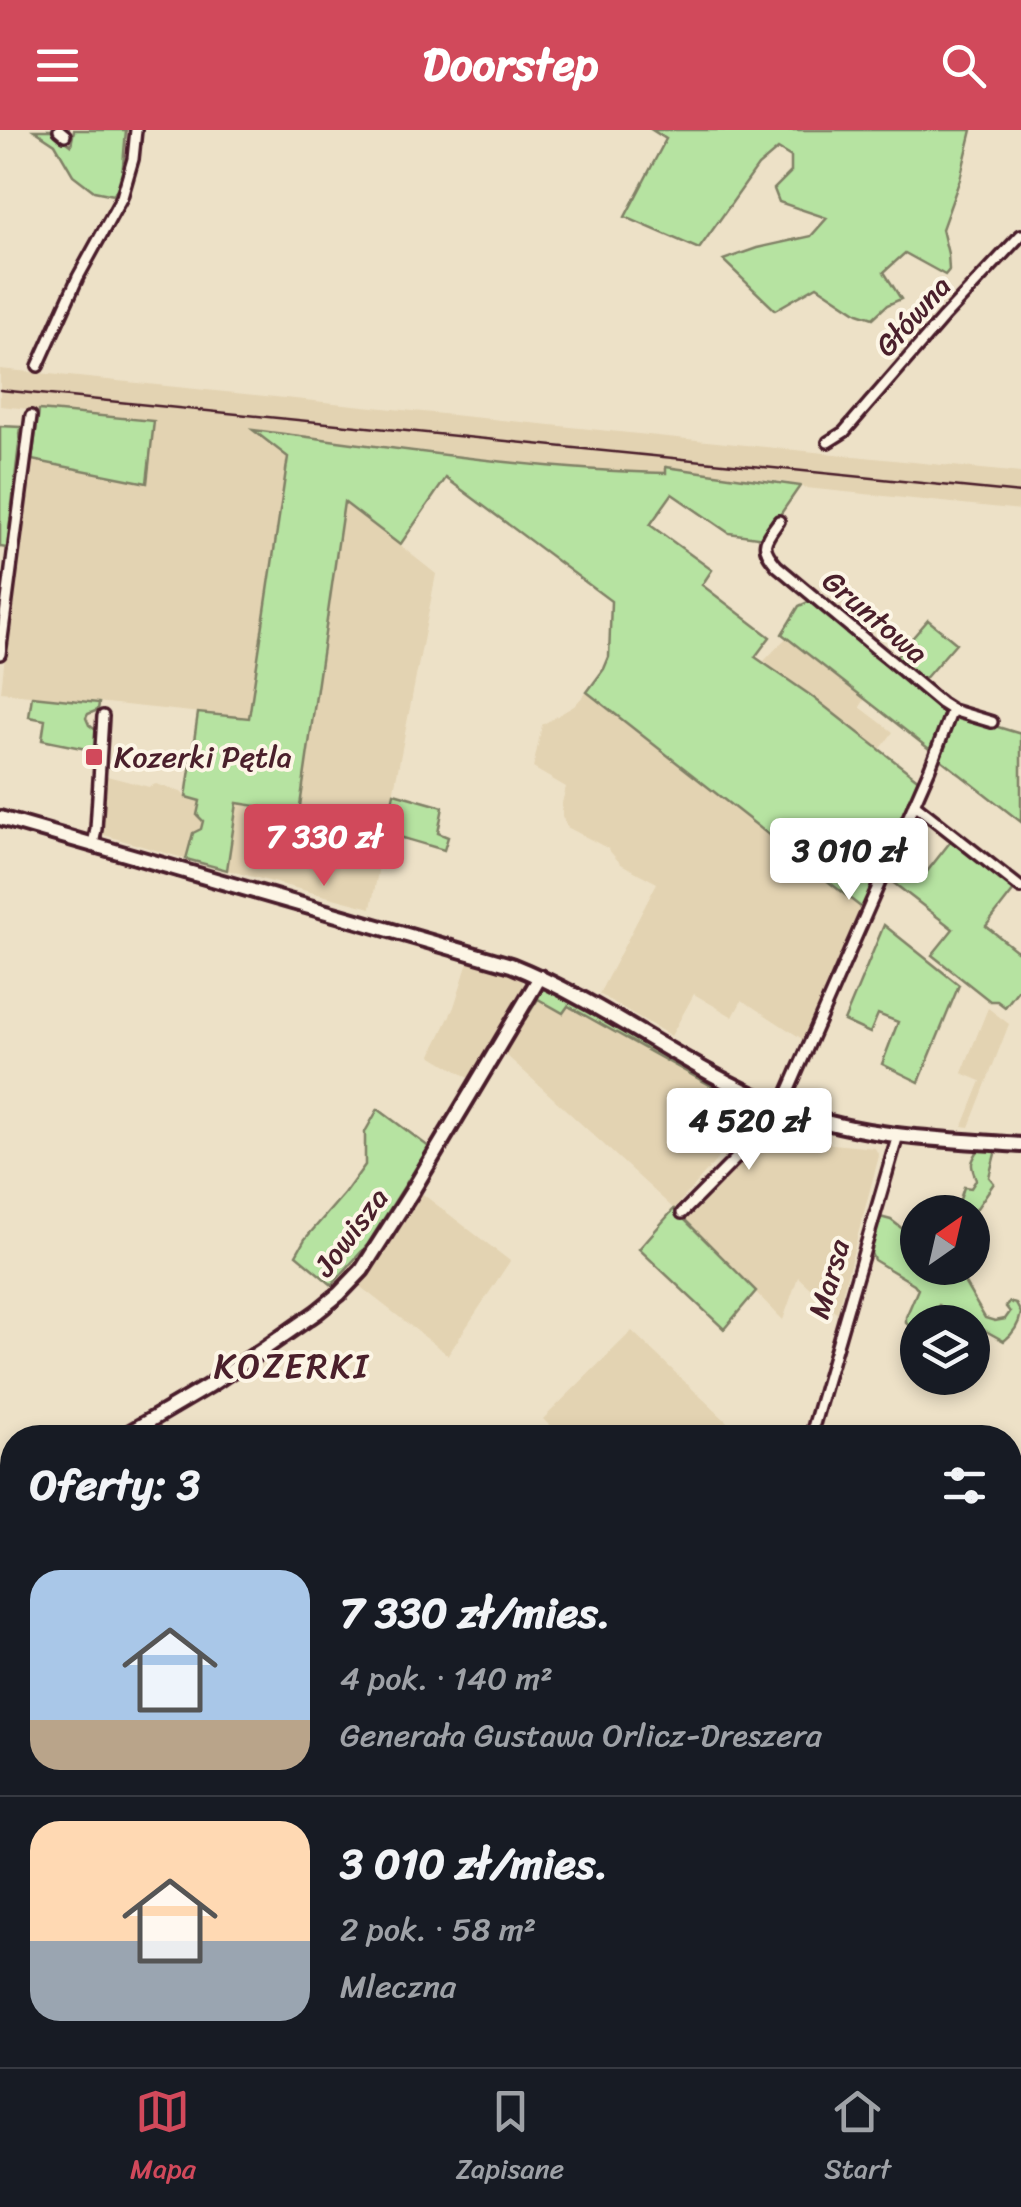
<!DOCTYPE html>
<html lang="pl">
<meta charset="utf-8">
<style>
:root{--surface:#171b24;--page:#242831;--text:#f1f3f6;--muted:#9ea1a6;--line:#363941;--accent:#d1495b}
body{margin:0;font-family:Sriracha,sans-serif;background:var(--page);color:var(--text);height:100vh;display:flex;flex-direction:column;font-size:38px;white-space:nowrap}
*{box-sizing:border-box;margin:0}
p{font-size:32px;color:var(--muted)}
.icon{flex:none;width:55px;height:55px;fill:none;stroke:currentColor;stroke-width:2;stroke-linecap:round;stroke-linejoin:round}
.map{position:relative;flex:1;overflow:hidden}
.panel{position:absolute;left:0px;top:1295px;width:1022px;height:642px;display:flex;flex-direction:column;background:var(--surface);border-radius:40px 40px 0 0;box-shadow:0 5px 15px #0003}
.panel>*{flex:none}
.needle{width:65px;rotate:34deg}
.controls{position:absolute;left:900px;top:1065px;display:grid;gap:20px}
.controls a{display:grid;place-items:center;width:90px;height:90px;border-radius:50%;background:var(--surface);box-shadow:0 5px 15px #0003;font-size:50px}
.price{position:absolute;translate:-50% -85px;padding:0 22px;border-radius:10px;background:#fff;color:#222;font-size:32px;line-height:65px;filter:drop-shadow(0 2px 5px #0008)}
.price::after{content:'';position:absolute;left:50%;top:60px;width:30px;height:22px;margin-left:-15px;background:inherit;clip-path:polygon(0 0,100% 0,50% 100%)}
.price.active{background:var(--accent);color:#fff}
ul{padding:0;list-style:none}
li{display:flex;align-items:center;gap:30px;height:250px;padding:0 30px}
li+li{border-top:2px solid var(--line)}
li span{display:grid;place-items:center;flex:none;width:280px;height:200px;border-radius:30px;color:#555}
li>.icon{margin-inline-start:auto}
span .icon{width:120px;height:120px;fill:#fffc;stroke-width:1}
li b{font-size:42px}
h2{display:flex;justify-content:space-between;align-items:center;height:120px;padding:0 30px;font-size:42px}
header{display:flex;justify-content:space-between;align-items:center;height:130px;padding:0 30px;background:var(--accent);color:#fff;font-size:45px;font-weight:800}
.tabs{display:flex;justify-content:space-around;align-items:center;height:140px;border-top:2px solid var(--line);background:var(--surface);font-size:28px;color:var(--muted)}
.tabs a{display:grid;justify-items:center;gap:5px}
.tabs .active{color:var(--accent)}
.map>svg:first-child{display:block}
.built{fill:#e3d3b2}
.green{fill:#b6e3a1;stroke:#808166;stroke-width:2.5}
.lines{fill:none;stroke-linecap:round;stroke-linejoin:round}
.street-casing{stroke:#4a1f2b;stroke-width:16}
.secondary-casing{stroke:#4a1f2b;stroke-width:20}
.street{stroke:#fcf5e5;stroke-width:9}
.secondary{stroke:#fcf5e5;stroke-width:12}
.rail{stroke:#4a1f2b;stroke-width:2.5}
.poi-dot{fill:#d1495b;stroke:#fcf5e5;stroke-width:4}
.labels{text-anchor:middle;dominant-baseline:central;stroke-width:8;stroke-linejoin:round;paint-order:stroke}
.street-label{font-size:30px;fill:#4a1f2b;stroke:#fcf5e5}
.poi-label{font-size:30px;fill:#4a1f2b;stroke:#fcf5e5;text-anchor:start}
.quarter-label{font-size:35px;letter-spacing:2.5px;fill:#4a1f2b;stroke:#fcf5e5}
</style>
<header><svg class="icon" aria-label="menu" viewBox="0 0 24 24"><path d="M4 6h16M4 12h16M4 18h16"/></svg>Doorstep<svg class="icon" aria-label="search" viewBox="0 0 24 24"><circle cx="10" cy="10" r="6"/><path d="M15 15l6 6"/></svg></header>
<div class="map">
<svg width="1021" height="1937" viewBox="0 0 1021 1937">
<rect width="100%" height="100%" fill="#ede1c7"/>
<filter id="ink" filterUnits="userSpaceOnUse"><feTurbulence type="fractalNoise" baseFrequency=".01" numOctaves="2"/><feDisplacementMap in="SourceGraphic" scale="20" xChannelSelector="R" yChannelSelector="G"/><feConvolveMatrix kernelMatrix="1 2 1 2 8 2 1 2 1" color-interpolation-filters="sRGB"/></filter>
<g filter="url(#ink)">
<!-- built -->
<g class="built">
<path d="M0 239 1021 343V380L806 358 785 352 666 338V343L612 342 545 336 256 300 288 327 249 588 1 562 8 497 32 330 147 353 154 292 0 276Z"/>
<path d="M344 371 436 444 371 778 227 740 237 673 299 682Z"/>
<path d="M786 508 865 569 860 577 893 602 880 620 764 531Z"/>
<path d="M587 562 862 778 807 912 742 870 733 887 694 864 671 906 599 864 657 753 621 734 607 718 567 697 562 686V673L566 657 533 638 542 595 574 576Z"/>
<path d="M103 642 107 646 149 657 156 654 181 662 186 667 201 671 197 684 203 691 201 699 193 703 186 729 101 704Z"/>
<path d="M469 829 521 847 525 858 469 948 431 925 454 877Z"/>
<path d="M538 869 562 882 567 875 751 978 719 1027 674 1079 505 924Z"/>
<path d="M988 878 1009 894 969 997 963 996 981 951 962 943Z"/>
<path d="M786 998 832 1014 875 1018 879 1026 837 1183 798 1147 783 1190 685 1090 776 1000Z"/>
<path d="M407 1052 510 1131 448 1225 344 1144 368 1114Z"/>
<path d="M632 1201 683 1250 743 1307H561L543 1289Z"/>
</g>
<!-- green -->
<g class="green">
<path d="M34 0H51L71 15 74 0H126L122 47 114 65 94 61 73 45 55 14Z"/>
<path d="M652 0H972L960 49 942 99 948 124 949 140 945 145 905 123 884 142 901 169 887 175 873 188 858 183 817 156 775 180 723 130 757 118 811 106 827 88 779 72 774 59 791 42V27L778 19 758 36 699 119 625 87 666 9Z"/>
<path d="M39 280 154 291 147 353 32 330Z"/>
<path d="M0 296 21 297 7 418 0 417Z"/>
<path d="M253 300C390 317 527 340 666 343V337L800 356 764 408 729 403 672 364 650 395 712 440 702 455 770 507 755 527 810 565 920 651 862 778 587 562 604 539 609 527 611 471 446 348 400 415 344 372 299 683 237 673 227 740 186 729 193 703 201 699 203 691 197 685 200 671 186 667 198 583 249 588 288 327Z"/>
<path d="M808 472 813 473 869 519 868 522 944 580V593L933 622 782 504 799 476Z"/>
<path d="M928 490 956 513 922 552 894 529Z"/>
<path d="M32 566 99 573 98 580 88 584 86 588 89 595 97 601 96 621 42 610 45 590 29 587Z"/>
<path d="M957 587H965L1021 604V692L939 628 949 595Z"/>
<path d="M394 663 443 677 438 703 448 707 444 720 386 703Z"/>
<path d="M951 711 1014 760 986 796 1017 821 1021 816V856L1005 877 997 871H990L932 825 953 799 886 747 895 727 922 748Z"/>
<path d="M884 795 959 855 919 952 882 934 898 892 878 884 870 903 844 891Z"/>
<path d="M548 857 768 977 771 980 772 986 761 999 750 998 743 993 751 978 568 876 563 883 538 869 526 888 524 885 538 861Z"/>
<path d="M378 979 429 1017 368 1114 332 1155 296 1125 305 1109 344 1064 365 1035V1002Z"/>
<path d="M979 1019 996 1020 989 1047 994 1053 973 1084 956 1082 964 1057 971 1058 976 1050C971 1034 969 1035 979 1019Z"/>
<path d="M674 1079 756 1161 724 1199 639 1119Z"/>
<path d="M880 1087 891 1090 917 1110 918 1138H956L985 1188 995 1191 1005 1189 1010 1182 1006 1177 1009 1172 1016 1174 1021 1183C1019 1195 1013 1204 1004 1211L939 1175 925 1192H918L917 1199 914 1200 906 1193V1187L918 1159 914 1154 874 1130 870 1121Z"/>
<path d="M1021 1579V1713L1010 1704V1581Z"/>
</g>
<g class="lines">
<!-- street casing -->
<g class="street-casing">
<g id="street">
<path d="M59 0 65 5"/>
<path d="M38 236 78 147 122 67 133 29 136 0"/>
<path d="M828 312 844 302 943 188 1021 105"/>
<path d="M779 391C764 412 759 415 777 436L941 573 952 580 992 592"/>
<path d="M0 524 31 286"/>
<path d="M914 674 1021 758"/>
<path d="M93 715 96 699 103 586"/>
<path d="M682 1083 775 989 781 978 930 638 952 580"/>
<path d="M810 1308 898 1005"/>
<path d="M632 1937 635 1925"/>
</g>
</g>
<!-- secondary casing -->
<g class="secondary-casing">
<g id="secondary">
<path d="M0 688 511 835C606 873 686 939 781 977 856 1008 941 1009 1021 1015"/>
<path d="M120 1308 210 1255 264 1219 317 1182 339 1164 362 1140 413 1060 540 847"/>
<path d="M0 1376 12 1369"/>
</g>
</g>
<!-- street -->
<use href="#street" class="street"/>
<!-- secondary -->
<use href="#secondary" class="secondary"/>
<!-- rail -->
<path class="rail" d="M0 260 1021 363"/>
</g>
</g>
<!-- markers -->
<rect class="poi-dot" x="84" y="617" width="20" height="20" rx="5"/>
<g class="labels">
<!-- street labels -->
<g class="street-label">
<text transform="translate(913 186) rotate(-48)">Główna</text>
<text transform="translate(875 487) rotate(40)">Gruntowa</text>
<text transform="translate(351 1102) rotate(-53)">Jowisza</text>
<text transform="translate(829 1149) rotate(-74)">Marsa</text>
</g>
<!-- poi labels -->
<g class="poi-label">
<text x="114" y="627">Kozerki Pętla</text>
</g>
<!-- quarter labels -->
<g class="quarter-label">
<text x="292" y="1236">KOZERKI</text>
</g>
</g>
</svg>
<div class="controls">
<a><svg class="needle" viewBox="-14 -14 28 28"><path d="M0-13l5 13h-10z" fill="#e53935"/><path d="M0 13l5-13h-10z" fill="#9ea1a6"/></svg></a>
<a><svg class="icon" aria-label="layers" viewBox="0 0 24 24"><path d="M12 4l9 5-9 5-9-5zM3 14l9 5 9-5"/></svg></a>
</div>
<b class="price active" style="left:324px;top:759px">7 330 zł</b>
<b class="price" style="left:849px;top:773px">3 010 zł</b>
<b class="price" style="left:749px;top:1043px">4 520 zł</b>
<section class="panel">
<h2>Oferty: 3<svg class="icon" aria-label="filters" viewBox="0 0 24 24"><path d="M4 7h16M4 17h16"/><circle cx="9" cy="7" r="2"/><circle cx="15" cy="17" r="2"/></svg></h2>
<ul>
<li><span style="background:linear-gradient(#a9c7e8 75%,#b9a48a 0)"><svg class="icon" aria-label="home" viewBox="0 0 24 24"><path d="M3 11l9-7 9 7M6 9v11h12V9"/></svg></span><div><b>7 330 zł/mies.</b><p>4 pok. · 140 m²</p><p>Generała Gustawa Orlicz-Dreszera</p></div></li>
<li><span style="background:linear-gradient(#ffd9b3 60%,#9aa5b1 0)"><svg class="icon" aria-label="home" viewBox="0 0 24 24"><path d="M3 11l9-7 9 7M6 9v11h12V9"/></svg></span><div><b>3 010 zł/mies.</b><p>2 pok. · 58 m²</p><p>Mleczna</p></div></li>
</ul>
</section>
</div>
<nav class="tabs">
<a class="active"><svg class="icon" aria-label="map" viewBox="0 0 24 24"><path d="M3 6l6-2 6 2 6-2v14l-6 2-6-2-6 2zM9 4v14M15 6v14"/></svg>Mapa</a>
<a><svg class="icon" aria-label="saved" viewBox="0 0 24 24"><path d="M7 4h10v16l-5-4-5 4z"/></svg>Zapisane</a>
<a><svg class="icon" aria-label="home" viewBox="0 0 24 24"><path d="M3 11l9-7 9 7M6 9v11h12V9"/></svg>Start</a>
</nav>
